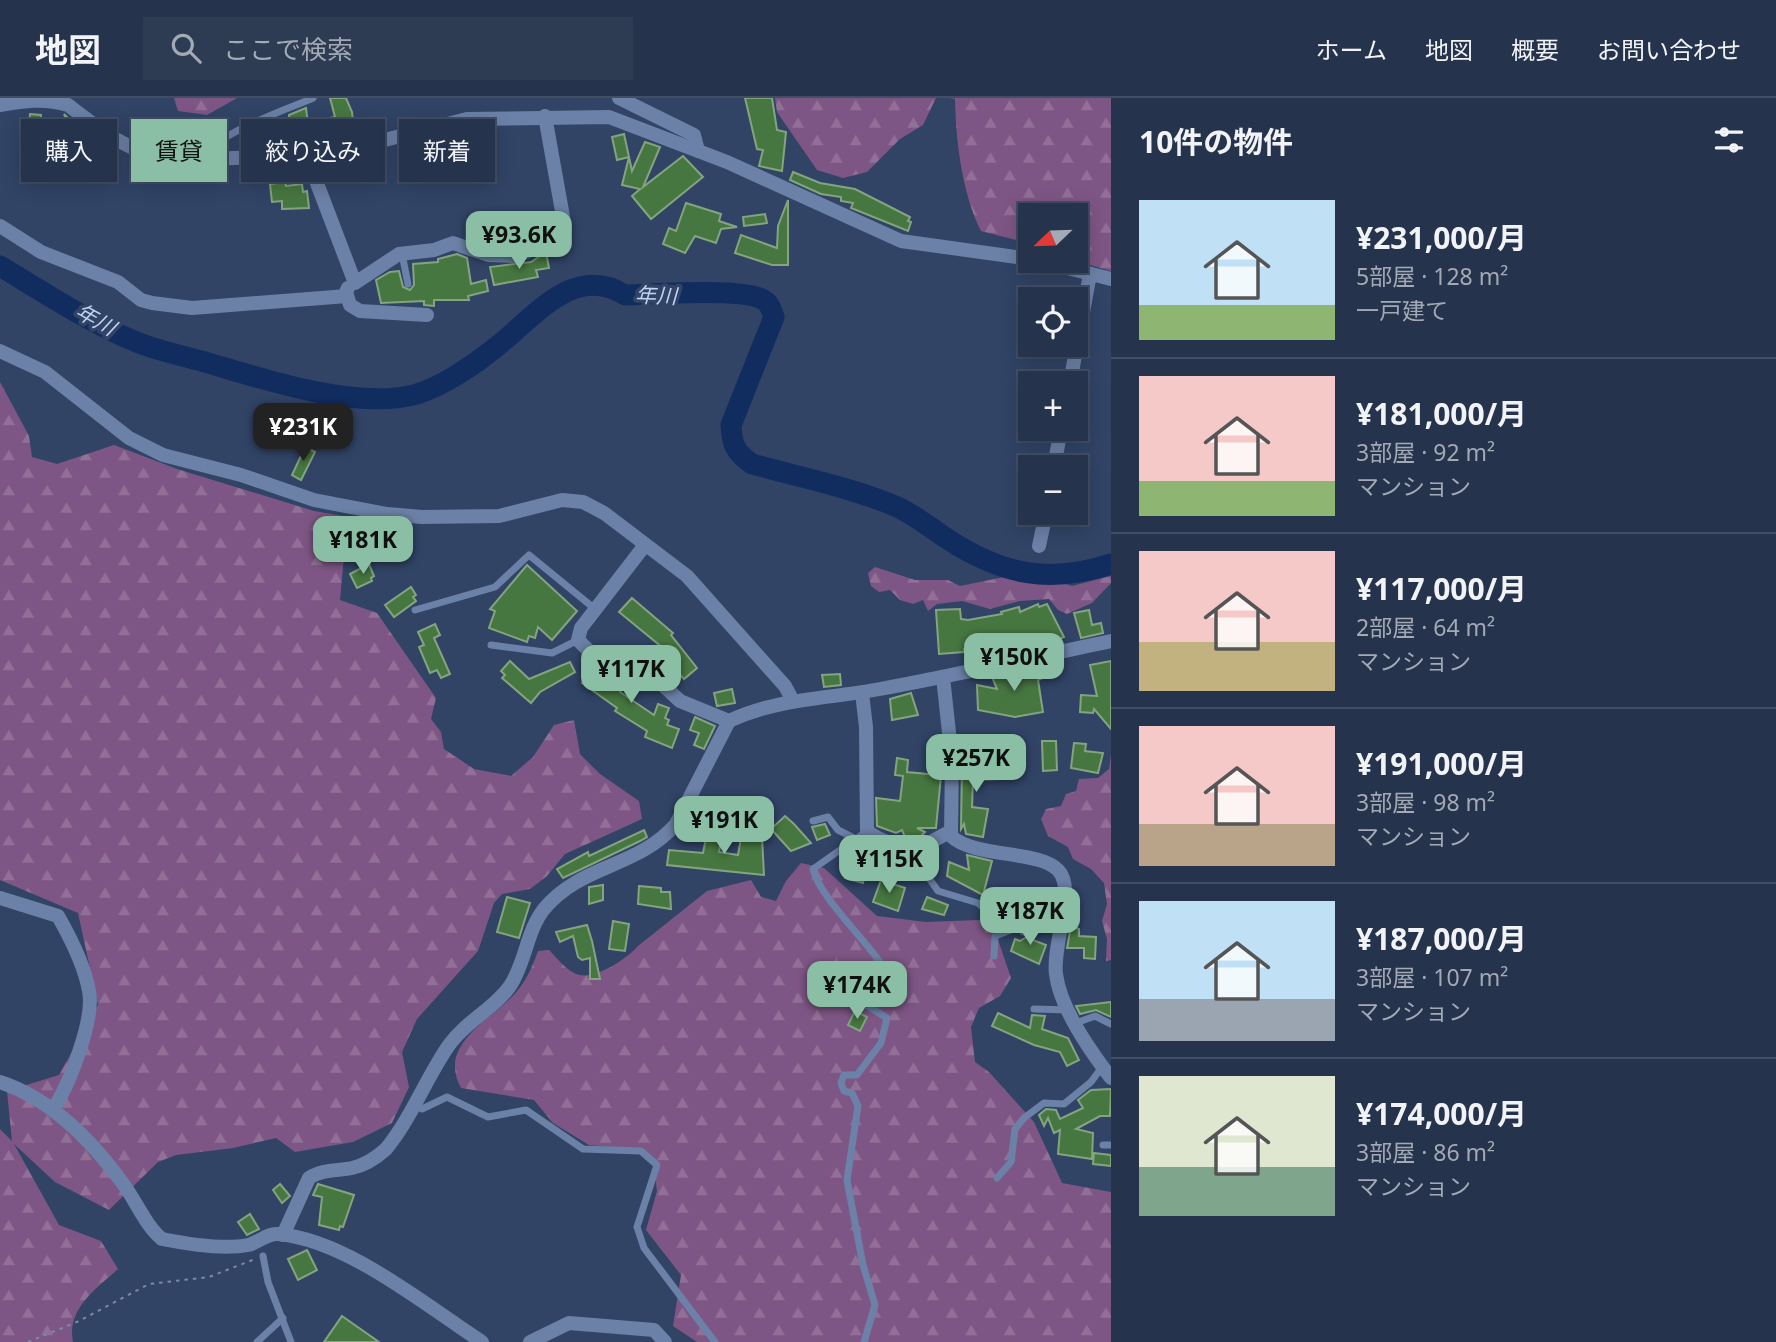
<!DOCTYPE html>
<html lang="ja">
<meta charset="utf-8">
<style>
:root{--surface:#25334c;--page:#2d3b53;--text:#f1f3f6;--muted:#a3aab5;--line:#424e64;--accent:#8abfa5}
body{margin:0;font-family:"Noto Sans","Noto Sans JP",sans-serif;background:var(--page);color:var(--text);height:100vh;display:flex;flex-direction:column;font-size:26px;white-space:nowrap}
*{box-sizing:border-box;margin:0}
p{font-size:23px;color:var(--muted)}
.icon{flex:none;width:38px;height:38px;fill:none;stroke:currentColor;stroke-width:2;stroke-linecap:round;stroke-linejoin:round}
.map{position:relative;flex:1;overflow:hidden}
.side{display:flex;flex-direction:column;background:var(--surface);width:665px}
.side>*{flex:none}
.guide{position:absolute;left:21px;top:21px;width:665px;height:63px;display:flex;gap:14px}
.needle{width:46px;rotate:247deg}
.buttons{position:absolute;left:1018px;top:105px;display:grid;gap:14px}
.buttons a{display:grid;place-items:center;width:70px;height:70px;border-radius:0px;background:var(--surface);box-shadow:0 4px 18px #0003,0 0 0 2px var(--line);font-size:35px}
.price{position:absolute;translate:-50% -60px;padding:0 16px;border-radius:14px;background:var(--accent);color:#111;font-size:23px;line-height:46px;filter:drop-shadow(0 2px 4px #0008)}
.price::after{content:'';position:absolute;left:50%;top:42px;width:21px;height:16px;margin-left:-10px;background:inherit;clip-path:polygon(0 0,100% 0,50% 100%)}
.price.active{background:#222;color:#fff}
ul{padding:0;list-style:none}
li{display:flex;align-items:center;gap:21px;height:175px;padding:0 28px}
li+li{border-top:2px solid var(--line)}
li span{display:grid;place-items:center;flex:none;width:196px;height:140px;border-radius:0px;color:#555}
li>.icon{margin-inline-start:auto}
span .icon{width:84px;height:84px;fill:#fffc;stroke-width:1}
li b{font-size:30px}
h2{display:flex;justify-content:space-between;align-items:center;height:84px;padding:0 28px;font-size:30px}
.pill{padding:0 24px;border-radius:0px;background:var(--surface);box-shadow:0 4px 18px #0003,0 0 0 2px var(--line);font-size:24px;line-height:63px}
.pill.active{background:var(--accent);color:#111}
header{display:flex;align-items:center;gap:42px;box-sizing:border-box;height:98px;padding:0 35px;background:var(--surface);border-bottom:2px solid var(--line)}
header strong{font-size:33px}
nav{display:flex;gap:38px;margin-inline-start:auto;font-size:24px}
.search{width:490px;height:63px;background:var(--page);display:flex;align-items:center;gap:18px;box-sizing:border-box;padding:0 24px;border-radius:0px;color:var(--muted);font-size:26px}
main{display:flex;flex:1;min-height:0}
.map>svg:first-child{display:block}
.forest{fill:url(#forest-firs)}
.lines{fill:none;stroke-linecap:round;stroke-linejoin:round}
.river{stroke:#112c5f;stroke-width:21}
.building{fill:#477741;stroke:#84a480;stroke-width:2}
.path{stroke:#7c89a1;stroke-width:2;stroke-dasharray:3.5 5;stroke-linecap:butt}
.service{stroke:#6c81a7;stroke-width:7}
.minor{stroke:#6c81a7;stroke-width:14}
.labels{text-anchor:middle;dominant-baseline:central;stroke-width:7;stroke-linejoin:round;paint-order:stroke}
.water-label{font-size:21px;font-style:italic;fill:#c1d4f5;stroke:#314466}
</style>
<header>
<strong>地図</strong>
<div class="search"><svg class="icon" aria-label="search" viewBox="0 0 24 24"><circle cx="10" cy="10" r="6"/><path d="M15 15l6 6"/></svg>ここで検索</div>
<nav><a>ホーム</a><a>地図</a><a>概要</a><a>お問い合わせ</a></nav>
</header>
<main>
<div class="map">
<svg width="1111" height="1244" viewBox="0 0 1111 1244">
<defs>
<pattern id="forest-firs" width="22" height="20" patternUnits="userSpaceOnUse" patternTransform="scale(1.75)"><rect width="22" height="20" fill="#7e5685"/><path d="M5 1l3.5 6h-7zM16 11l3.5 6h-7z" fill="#916f97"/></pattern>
</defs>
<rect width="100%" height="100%" fill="#314466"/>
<!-- forest -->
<g class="forest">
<path d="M174 0H237L207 17 178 13Z"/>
<path d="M775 0H936L923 27 900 41 867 74 843 80 817 72 777 14Z"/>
<path d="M950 0H1111V173L1076 163V117H1031V146L981 133C962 95 956 44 955 1Z"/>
<path d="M0 284 29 338 32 359 57 366 114 347 177 371 314 413 410 429 412 434 371 438 344 458 340 502 377 515 436 600 431 621 441 634 444 651 474 671 511 678 533 659 554 627 574 622 580 656 600 676 639 703 642 721 565 756 547 778 530 791 502 796 494 805 478 853 417 921 402 954 409 989 392 1025 353 1044 295 1054 276 1040 233 1050 176 1057 158 1064 109 1112 55 1084 14 1046 59 1127 101 1143 118 1171C97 1190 66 1211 73 1244H0V1031L12 1043 7 993 59 977 98 907 78 815 0 782Z"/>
<path d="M875 469 915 482H948L960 488 1004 479 1042 485 1059 484 1072 488 1111 478V485L1092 505 1067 516 1058 512 1049 501 1020 503 990 511 962 503 937 506 928 513 923 502 913 506 900 502 890 492 879 494 871 488 868 475Z"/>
<path d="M1111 657V862L1106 863 1107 841 1102 823 1107 806 1104 785 1091 771 1073 761 1068 749 1048 738 1041 721 1046 711 1061 708 1066 696 1076 693 1079 681 1098 680 1109 671Z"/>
<path d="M801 765 824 770 877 818 926 824 979 822 994 830 1011 880 1000 898 979 910 971 929 975 964 989 974 1034 1024 1062 1085 1111 1094V1244H697L673 1228 681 1177 646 1132 657 1093 654 1069 634 1051 589 1047 553 1025 534 1002 461 990C436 944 495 921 518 892 527 881 533 867 538 853L549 852C556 859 564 870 574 875 591 885 627 861 638 848L707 793 751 782 761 799 776 803 786 783Z"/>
</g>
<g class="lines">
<!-- river -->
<path class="river" d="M0 168C40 192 95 228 139 245 160 253 183 258 205 264 262 281 359 313 417 296 443 288 474 267 495 250 532 222 573 164 625 197 652 196 741 190 762 201 770 205 771 211 774 219L731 327C732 347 735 354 752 366 799 379 850 389 895 408 914 416 932 431 949 442 1003 477 1050 486 1111 466"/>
</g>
<!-- building -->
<g class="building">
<path d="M330 0H346L352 14 354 33 253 46 252 34 290 30 289 17 306 10 308 26 330 24 329 20 335 19Z"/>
<path d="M745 0H772L777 32 786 34 782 73 759 68 763 52 757 51Z"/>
<path d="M30 16 41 17 37 50 70 30 64 16 84 36 74 43 80 56 70 60 71 63 59 67 53 55 43 69 20 52 35 31 28 30Z"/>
<path d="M624 36 629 59 617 62 612 39Z"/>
<path d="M645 44 660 49 643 89 683 58 703 79 651 121 632 98 640 91 622 87 629 59 632 73Z"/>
<path d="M793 74 820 85 855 91 910 119 908 123 911 124 908 133 851 110 853 105 841 103V99L821 96 790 82Z"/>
<path d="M285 84 286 88 302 86 303 94 307 93 309 110 282 111V103L272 104 270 86Z"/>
<path d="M788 102V167H772L735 155 741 137 777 150 778 128Z"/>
<path d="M686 105 721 116 719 123 737 129 721 131 716 145 695 138 685 155 663 146 669 130 676 133Z"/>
<path d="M765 116 767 125 744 128 743 119Z"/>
<path d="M546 154 549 170 536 172 538 179 494 187 490 169 531 164Z"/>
<path d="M457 156 467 160 471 186 486 182 488 193 468 198 469 202H434V208L424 207V203L381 205 376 182 390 174 399 173 403 189 410 192 414 187 413 166 438 164V161Z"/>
<path d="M305 349 315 354 301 382 292 377Z"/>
<path d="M369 466 374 478 371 480 372 483 357 490 350 476Z"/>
<path d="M527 467 577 513 552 542 538 529 535 540 529 538 527 544 489 530 495 513 490 511Z"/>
<path d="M411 489 416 497 413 499 416 503 394 519 385 507Z"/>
<path d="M632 500 673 535 671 537 697 570 684 581 664 559 669 555 619 514Z"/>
<path d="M1038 506 1039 509 1047 506 1064 539 1039 549 1000 557 996 545 964 551V554L939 556 936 512 960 511 961 521 968 522 1002 516 1001 514 1019 509 1020 514Z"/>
<path d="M1089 512 1092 527 1101 525 1103 535 1081 540 1074 515Z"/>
<path d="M435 526 440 537 434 540 450 576 441 580 437 572 430 575 419 549 424 547 418 534Z"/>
<path d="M510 563 529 581 570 564 575 574 540 594 531 605 502 580 505 577 501 573Z"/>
<path d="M1111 563V631L1094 611 1093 615 1080 614 1081 597 1097 598 1090 567Z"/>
<path d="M594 565 610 575 611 572 628 578 620 594 654 617 658 606 669 610 665 620 669 622 667 627 679 631 672 650 645 639 647 633 615 613 617 610 582 585Z"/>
<path d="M1049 566 1054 575 1038 582 1043 614 1015 619 978 612 977 587 997 591 992 579Z"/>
<path d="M840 576 841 587 824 589 822 577Z"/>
<path d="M732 591 735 605 717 608 714 595Z"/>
<path d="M911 595 918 617 892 622 890 601Z"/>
<path d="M695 619 715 628 704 651 694 647 699 635 690 632Z"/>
<path d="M1042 643H1056L1057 672 1043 673Z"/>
<path d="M1074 645 1086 646 1085 653 1103 655 1098 675 1071 670Z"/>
<path d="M897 660 908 662 907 674 938 677 939 667H942L936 730H917L925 734 921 738 905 739 902 732 896 735 877 728 876 700 900 703 903 678 895 677Z"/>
<path d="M962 663H1000V681L973 682 972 709 988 711 983 739 966 736 964 726 961 731Z"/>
<path d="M785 718 794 726 811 745 791 753 771 731Z"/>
<path d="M825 726 830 737 817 742 812 729Z"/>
<path d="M644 732 647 739 640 743 563 780 557 771 588 754 589 758Z"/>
<path d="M742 734 762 739 764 777 667 767 669 752 703 755 707 735 722 737 719 754 738 757Z"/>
<path d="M967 757 992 763 983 797 947 778 949 764 969 772Z"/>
<path d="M850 760 867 765 863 785 845 780Z"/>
<path d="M881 782 905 790 898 813 873 804Z"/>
<path d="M603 787V802L589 806V789Z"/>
<path d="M639 788 661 790V794H670L671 811 638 806Z"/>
<path d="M507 799 530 805 519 840 497 834Z"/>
<path d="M927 799 948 807 944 817 922 811Z"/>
<path d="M613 823 629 826 625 853 609 851Z"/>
<path d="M1030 826 1039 831 1033 842 1046 847 1039 866 1011 853 1015 841 1020 843 1028 838Z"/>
<path d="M587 827 592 843 600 881H590V860L582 862 578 859 573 838 560 844 556 834Z"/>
<path d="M1071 828 1079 831V838L1096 839 1095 861 1084 860V850H1067Z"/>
<path d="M1111 904V919L1096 912 1080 916 1076 908Z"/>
<path d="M855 913 867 919 860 933 848 927Z"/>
<path d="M998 915 1030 930 1032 917 1045 918 1042 931 1068 940 1079 962 1067 968 1060 954 1034 947 992 928Z"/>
<path d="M1111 991 1110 1018H1100L1076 1031 1093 1035 1092 1061 1058 1056 1060 1032 1054 1035 1048 1020 1044 1028 1039 1017 1046 1011 1056 1012 1060 1021 1083 1010 1078 1002 1091 992Z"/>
<path d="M1094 1055 1111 1057V1068L1093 1066Z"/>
<path d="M280 1086 290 1098 282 1105 273 1092Z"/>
<path d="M318 1086 354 1097 343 1129 340 1128 339 1132 319 1127 322 1099 313 1097Z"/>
<path d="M250 1116 259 1131 247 1137 238 1124Z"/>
<path d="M307 1152 317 1172 298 1182 288 1161Z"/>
<path d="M342 1218 379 1244H324Z"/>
</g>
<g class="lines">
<!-- path -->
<path class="path" d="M28 1244 79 1223 149 1186 209 1179 255 1161"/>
<!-- service -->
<g class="service">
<path d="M204 60C216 35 286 12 313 0"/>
<path d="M402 156 408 186"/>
<path d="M415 512 495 489 529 457 595 511"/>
<path d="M491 547 552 555 578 542"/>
<path d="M813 723 828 719 838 732 856 741"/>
<path d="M891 746V752L926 776 938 793 978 805 998 822H1020"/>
<path d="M1023 834 1020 823 1028 817 1059 827"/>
<path d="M994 858 995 838 1021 828"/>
<path d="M1034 911 1069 912"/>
<path d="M1076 925 1095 918 1111 926"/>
<path d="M414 1008 422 1011 447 999 488 1019 526 1012 583 1051 641 1053 657 1067 637 1129 644 1150 715 1244"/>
<path d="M1103 1047H1111"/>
<path d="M997 1080 1011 1064 1015 1031 1024 1020 1044 1005 1064 1006 1091 984 1102 969"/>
<path d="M263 1158 268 1184 291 1244"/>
<path d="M257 1244 283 1220"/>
<path d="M864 1244 875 1207 863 1167 847 1082 858 1008 852 995 844 993 841 985 844 977H857L881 945 887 920 866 907 882 867C864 840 819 798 813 771L867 733"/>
</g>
<!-- minor -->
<g class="minor">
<path d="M619 0 694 37 698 53"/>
<path d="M0 7C24 3 44 0 68 7 102 33 133 58 176 62L326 57 467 21 609 19 727 64 901 143 1031 161"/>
<path d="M307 59 355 185 399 156 434 152 453 145 488 157 516 158 531 152 565 130 545 18"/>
<path d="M0 128 41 154 118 184 141 202 152 205 192 210 347 198"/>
<path d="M1040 163 1111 181"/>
<path d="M348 190 346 194 350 207 360 213 427 217"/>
<path d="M0 253 45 274 129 340 163 357 241 377 314 402 387 416 422 419 499 418 562 402 583 404 604 415 687 478 785 588 792 601"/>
<path d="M1070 285 1090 176"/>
<path d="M1054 369 1061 331"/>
<path d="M645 447 581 530 578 542 589 553 652 577 680 603 729 623"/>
<path d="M1039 448 1046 415"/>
<path d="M943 579 952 662 951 738C974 760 1039 752 1058 772 1077 791 1052 846 1056 876 1060 910 1091 954 1111 980"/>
<path d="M862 595 866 629 867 733C879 743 905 752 920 748 930 746 940 738 950 734"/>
<path d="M0 800 58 818C70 839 85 870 89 893 95 920 69 988 53 1011"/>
<path d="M0 984C52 1001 93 1044 124 1087 137 1105 146 1128 162 1141 187 1146 223 1152 248 1147 258 1145 267 1135 278 1136 347 1142 425 1207 482 1244"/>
<path d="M283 1137 309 1080C322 1071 338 1073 352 1070 366 1067 376 1060 386 1051 412 1019 426 980 449 947 466 923 494 911 510 888 526 864 526 834 544 811 581 766 638 770 676 726L729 623C778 600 828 601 880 591 957 577 1034 559 1111 543"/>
<path d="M530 1244 569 1225 654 1232 665 1244"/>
</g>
</g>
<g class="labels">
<!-- water labels -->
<g class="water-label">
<text transform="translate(656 197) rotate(2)">年川</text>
<text transform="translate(96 221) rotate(29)">年川</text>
</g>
</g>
</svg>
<div class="buttons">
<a><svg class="needle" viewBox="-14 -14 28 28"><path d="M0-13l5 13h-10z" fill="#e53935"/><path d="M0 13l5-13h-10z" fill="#a3aab5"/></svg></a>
<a><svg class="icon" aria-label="locate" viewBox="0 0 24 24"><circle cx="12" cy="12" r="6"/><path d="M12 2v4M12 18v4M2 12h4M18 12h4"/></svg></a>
<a>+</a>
<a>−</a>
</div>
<b class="price" style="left:519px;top:173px">¥93.6K</b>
<b class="price active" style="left:303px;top:365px">¥231K</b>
<b class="price" style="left:363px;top:478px">¥181K</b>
<b class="price" style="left:1014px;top:595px">¥150K</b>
<b class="price" style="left:631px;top:607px">¥117K</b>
<b class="price" style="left:976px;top:696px">¥257K</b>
<b class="price" style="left:724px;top:758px">¥191K</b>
<b class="price" style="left:889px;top:797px">¥115K</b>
<b class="price" style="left:1030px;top:849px">¥187K</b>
<b class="price" style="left:857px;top:923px">¥174K</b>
<div class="guide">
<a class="pill">購入</a>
<a class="pill active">賃貸</a>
<a class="pill">絞り込み</a>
<a class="pill">新着</a>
</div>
</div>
<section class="side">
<h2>10件の物件<svg class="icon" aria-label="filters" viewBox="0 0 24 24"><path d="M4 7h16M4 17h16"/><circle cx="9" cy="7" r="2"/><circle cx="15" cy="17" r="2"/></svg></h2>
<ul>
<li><span style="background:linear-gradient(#bfe0f5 75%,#8fb573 0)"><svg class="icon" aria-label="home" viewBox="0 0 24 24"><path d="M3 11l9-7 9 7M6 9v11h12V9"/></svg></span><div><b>¥231,000/月</b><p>5部屋 · 128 m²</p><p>一戸建て</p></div></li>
<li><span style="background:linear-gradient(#f6c9c9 75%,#8fb573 0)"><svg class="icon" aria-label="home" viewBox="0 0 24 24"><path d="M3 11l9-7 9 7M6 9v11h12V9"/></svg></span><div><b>¥181,000/月</b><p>3部屋 · 92 m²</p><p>マンション</p></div></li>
<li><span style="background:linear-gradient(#f6c9c9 65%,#c2b280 0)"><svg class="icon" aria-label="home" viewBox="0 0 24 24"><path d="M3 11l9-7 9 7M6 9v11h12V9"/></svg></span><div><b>¥117,000/月</b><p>2部屋 · 64 m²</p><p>マンション</p></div></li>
<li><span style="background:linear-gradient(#f6c9c9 70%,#b9a48a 0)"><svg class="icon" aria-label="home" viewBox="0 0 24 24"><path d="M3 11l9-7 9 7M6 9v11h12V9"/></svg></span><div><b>¥191,000/月</b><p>3部屋 · 98 m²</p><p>マンション</p></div></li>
<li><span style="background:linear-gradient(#bfe0f5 70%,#9aa5b1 0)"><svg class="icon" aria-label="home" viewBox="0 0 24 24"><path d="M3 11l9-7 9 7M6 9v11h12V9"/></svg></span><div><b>¥187,000/月</b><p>3部屋 · 107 m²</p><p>マンション</p></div></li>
<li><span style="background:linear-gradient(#dfe7d0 65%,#7fa58c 0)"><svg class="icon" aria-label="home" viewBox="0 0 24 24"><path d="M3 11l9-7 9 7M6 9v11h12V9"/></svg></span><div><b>¥174,000/月</b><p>3部屋 · 86 m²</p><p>マンション</p></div></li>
</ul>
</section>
</main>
